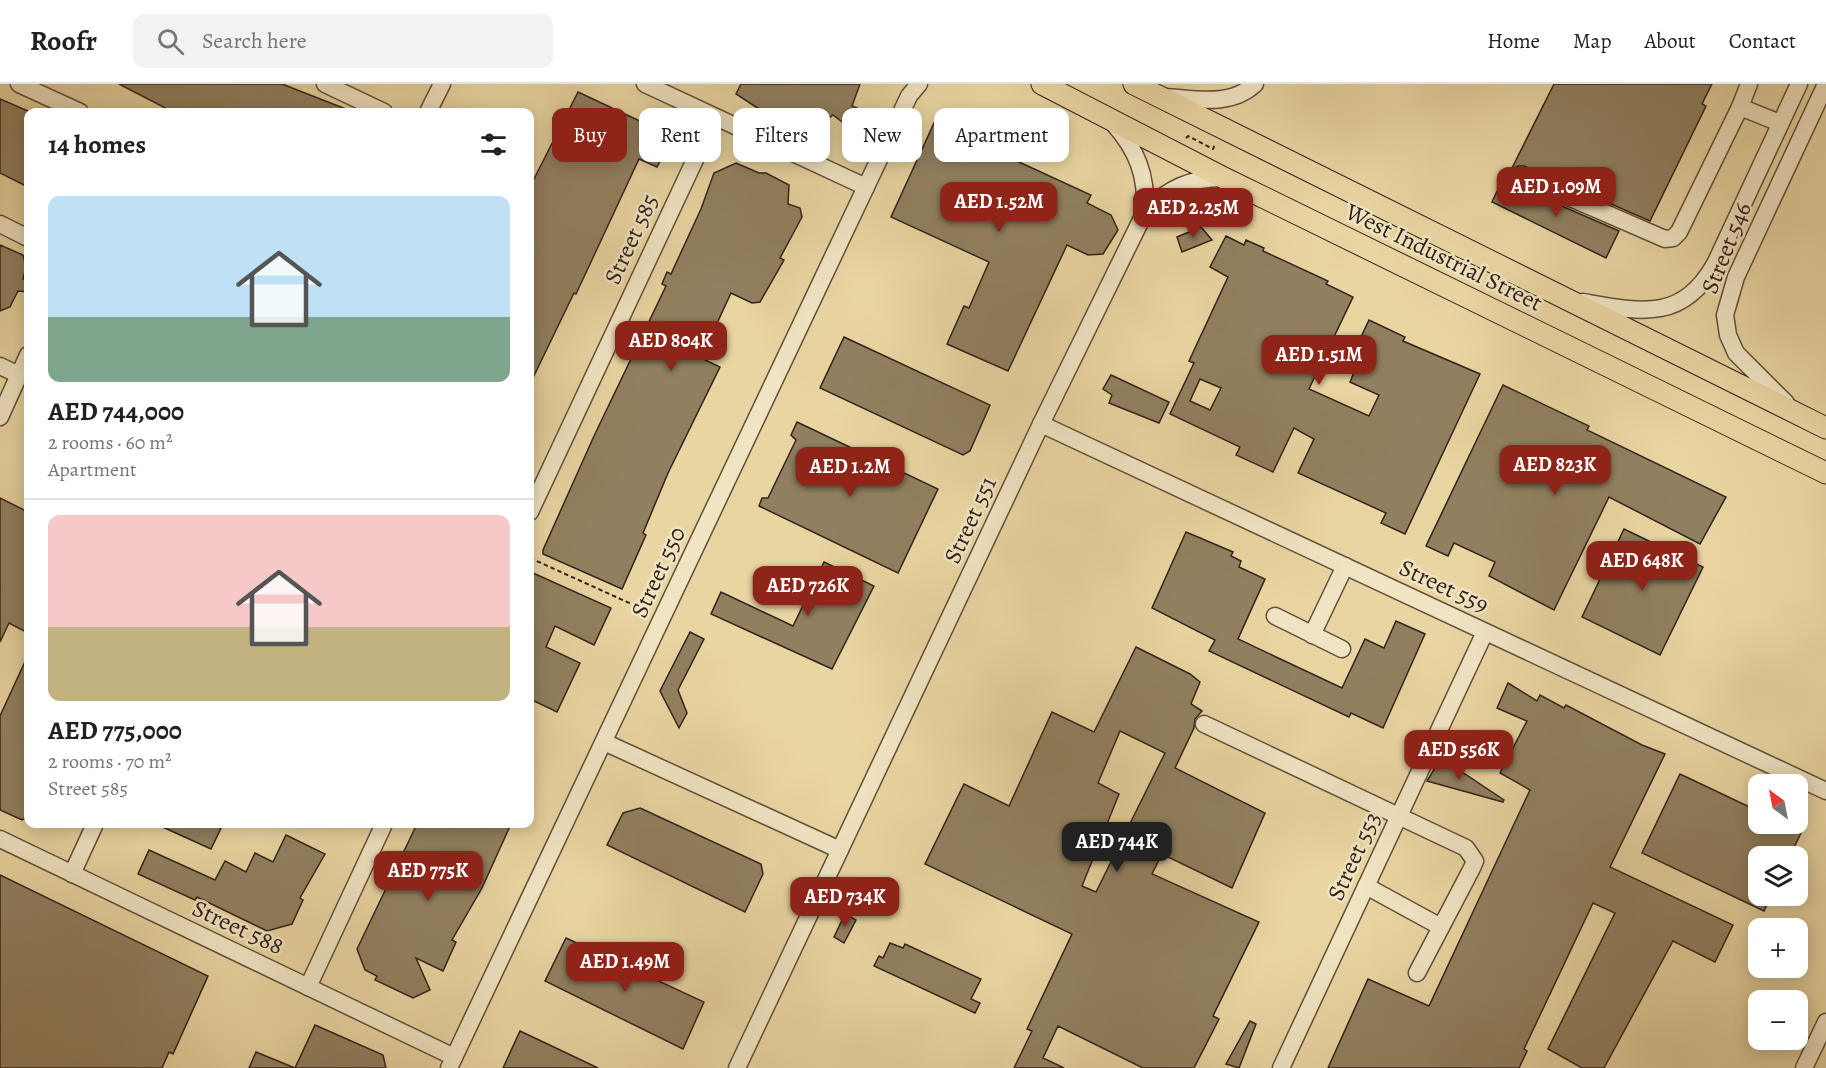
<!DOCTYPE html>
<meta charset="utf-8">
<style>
:root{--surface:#fff;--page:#f2f2f2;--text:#202124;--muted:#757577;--line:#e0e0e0;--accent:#8f2418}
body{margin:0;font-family:Alegreya,serif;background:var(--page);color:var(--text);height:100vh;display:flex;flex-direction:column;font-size:22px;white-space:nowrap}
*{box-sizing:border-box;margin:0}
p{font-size:20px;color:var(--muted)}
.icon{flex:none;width:33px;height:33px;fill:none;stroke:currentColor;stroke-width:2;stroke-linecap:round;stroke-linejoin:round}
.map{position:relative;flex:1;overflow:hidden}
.details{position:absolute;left:24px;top:24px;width:510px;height:720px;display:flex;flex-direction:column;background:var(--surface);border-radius:12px;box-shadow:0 3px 15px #0003}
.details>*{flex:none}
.banner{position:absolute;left:552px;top:24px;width:570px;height:54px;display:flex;gap:12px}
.needle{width:39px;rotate:328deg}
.tools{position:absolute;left:1748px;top:690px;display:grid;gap:12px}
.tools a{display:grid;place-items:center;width:60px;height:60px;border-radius:12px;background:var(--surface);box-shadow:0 3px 15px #0003;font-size:30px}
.price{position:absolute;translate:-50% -51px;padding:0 14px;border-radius:12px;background:var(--accent);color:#fff;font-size:20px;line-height:39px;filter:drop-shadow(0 2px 3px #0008)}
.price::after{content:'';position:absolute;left:50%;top:36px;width:18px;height:14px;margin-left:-9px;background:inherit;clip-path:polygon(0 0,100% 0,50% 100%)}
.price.selected{background:#222;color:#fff}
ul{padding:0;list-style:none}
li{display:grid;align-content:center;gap:12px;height:318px;padding:0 24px}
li+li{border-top:2px solid var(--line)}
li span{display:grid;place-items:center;height:186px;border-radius:12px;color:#555}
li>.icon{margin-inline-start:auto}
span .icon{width:108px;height:108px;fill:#fffc;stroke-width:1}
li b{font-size:26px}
h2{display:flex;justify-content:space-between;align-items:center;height:72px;padding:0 24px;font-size:26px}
.pill{padding:0 21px;border-radius:12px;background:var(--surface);box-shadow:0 3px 15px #0003;font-size:21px;line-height:54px}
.pill.selected{background:var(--accent);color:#fff}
header{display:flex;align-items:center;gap:36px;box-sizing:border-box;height:84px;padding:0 30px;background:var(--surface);border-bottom:2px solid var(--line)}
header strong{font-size:28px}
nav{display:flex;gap:33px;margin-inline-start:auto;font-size:21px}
.search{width:420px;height:54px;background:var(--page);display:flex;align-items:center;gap:15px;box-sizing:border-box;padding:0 21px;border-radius:12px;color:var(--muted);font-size:22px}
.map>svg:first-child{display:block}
.building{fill:#918060;stroke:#322318;stroke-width:1.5;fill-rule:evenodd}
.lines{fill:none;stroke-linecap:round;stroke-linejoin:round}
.minor-casing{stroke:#60503a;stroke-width:19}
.major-casing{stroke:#322318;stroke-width:23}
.path{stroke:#322318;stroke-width:2;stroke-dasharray:4.5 3;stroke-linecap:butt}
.minor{stroke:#f1e4c3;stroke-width:16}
.major{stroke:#e9d5a2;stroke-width:21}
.labels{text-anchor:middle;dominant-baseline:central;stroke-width:5;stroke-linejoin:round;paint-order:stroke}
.street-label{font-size:24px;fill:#322318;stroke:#f1e4c3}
</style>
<header>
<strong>Roofr</strong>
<div class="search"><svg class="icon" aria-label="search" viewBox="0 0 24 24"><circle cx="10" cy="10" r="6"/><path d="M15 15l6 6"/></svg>Search here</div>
<nav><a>Home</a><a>Map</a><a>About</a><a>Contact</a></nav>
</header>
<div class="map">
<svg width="1826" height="984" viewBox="0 0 1826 984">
<rect width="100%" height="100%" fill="#e9d5a2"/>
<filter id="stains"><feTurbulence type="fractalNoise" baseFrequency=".00333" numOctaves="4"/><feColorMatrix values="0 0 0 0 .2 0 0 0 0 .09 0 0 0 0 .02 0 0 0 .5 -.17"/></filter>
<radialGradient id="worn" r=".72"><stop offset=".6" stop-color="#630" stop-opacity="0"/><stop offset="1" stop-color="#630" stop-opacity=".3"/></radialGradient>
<!-- building -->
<g class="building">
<path d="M119 0H282L351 27 173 28Z"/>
<path d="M741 0H860L852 22 857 24 854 33 842 38 833 31 816 44 786 30 775 33 756 23 736 10Z"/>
<path d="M1554 0H1712L1702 20 1706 22 1650 137 1524 82H1518L1511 86Z"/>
<path d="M578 8 644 39 642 41 650 44 644 60 664 70 657 83 639 75 576 210 574 209 530 300V103Z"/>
<path d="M0 15 28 27V103L0 89Z"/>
<path d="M934 39 1091 111 1087 119 1111 131 1118 146 1103 170 1088 171 1067 161 1008 287 947 260 964 222 969 224 989 178 891 133Z"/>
<path d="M736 79 759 89H766L789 101 788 120 800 124 802 133 780 174 784 176 760 218 752 219 731 209 701 274 720 283 668 389 643 449 646 451 622 505 543 470V466L594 352 666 202 662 200 667 188 671 190 701 125 714 89Z"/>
<path d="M1510 89 1511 98 1516 102 1619 147 1606 174 1492 118 1504 93 1507 94Z"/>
<path d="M1201 143 1212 156 1182 168 1177 153Z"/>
<path d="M1226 152 1244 161 1246 156 1264 164 1263 167 1328 197 1326 200 1353 213 1309 305 1369 332 1379 311 1350 298 1359 276 1352 272 1369 236 1405 253 1403 257 1480 290 1405 450 1381 439 1386 429 1298 389 1314 355 1294 344 1273 388 1236 371 1240 363 1170 330 1194 279 1189 277 1228 193 1210 183ZM1200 295 1221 304 1210 326 1190 317Z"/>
<path d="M0 161 23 171 26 183 23 195 28 198V208L18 207 10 223 0 227Z"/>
<path d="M844 253 990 321 970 367 963 371 820 304Z"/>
<path d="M1111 291 1169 318 1159 339 1109 319 1112 311 1103 305Z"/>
<path d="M1503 301 1589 342 1587 346 1726 413 1700 460 1609 413 1554 526 1489 492 1495 478 1454 459 1448 472 1426 462Z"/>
<path d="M797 338 938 405 898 489 759 422 762 414H768L796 356 791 351Z"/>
<path d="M0 414 28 428V549L9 539 0 558Z"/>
<path d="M1624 445 1703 483 1660 571 1582 533Z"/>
<path d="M1186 448 1233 468 1231 472 1241 477 1239 483 1265 495 1238 555 1342 604 1365 555 1384 564 1396 537 1425 550 1383 644 1351 629 1349 633 1209 567 1215 556 1152 524Z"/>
<path d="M824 478 874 502 832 585 711 530 721 508 793 542Z"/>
<path d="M533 489 611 524 594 561 555 542 546 563 580 579 557 628 530 615V497Z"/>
<path d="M690 548 704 555 678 606 687 629 679 644 660 607Z"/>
<path d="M1136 563 1190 590 1200 598 1191 620 1202 627 1195 635 1194 644 1175 684 1265 729 1232 804 1162 770 1152 790 1259 838 1213 932 1219 935 1194 984H1143L1058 942 1043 974 1064 984H1014L1032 947 1027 945 1072 850 925 780 964 700 1009 722 1052 628 1094 648ZM1120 647 1165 669 1096 808 1082 802 1119 710 1098 699Z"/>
<path d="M28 571V733L22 736 0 726V632Z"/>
<path d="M1508 599 1537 617 1540 611 1564 624 1566 621 1642 661 1665 670 1610 783 1733 841 1715 878 1673 857 1604 984H1582L1548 965 1615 829 1593 819 1524 965 1527 967 1519 984H1328L1368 895 1429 922 1530 706 1500 689 1527 637 1497 624Z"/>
<path d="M1441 674 1504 716 1503 718 1427 697Z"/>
<path d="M1680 690 1758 727V740H1785L1802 747 1790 772H1758V812H1771L1764 827 1642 769Z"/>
<path d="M640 724 761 780 763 790 745 828 607 761 623 729Z"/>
<path d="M156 740H223L211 765Z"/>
<path d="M417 740H511L482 804 452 856 456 858 443 887 416 874 430 906 413 914 375 896 377 892 365 886 357 865Z"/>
<path d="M286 751 325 770 300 814 303 816 292 840 267 847 197 813 195 816 138 790 149 766 215 796 225 777 246 788 255 769 273 778Z"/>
<path d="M0 791 208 892 173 970 169 968 162 984H0Z"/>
<path d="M845 830 856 836 844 859 834 853Z"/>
<path d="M566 854 704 918 683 965 545 897Z"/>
<path d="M890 859 903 864 905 860 981 895 971 915 980 919 975 929 874 882 879 872 883 874Z"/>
<path d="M1250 937 1256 940 1239 984 1226 980Z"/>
<path d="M315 941 383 971 386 984H295Z"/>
<path d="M520 947 598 984H503Z"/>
<path d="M256 968 295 984H249Z"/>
</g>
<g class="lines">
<!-- minor casing -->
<g class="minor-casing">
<g id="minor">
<path d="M19 0 80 28"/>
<path d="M325 0 384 28"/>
<path d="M645 0 866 103"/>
<path d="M1165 13C1197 15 1230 23 1255 0"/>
<path d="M1740 23 1749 0"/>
<path d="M428 28 442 0"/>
<path d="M1113 39C1137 66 1147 91 1145 128"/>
<path d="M1520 92 1665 155 1673 154 1679 148 1740 23 1780 39"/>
<path d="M0 140 28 154"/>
<path d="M1583 218C1641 228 1682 238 1715 180L1799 0"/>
<path d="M0 282 19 291"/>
<path d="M1786 319 1736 269 1728 251 1725 231 1736 193 1826 0"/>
<path d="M0 333 28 271"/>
<path d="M1041 340 1826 707"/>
<path d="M530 428 715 33"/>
<path d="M1275 532 1342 565"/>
<path d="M1312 551 1345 482"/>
<path d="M1204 640 1466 764 1475 777 1472 784 1417 889"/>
<path d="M604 658 840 766"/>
<path d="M0 755 454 973"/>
<path d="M72 790 95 740"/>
<path d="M1366 802 1441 843"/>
<path d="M308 903 384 740"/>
<path d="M449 984 909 12 919 0"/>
<path d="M737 984 1041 340 1145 128C1168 104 1191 94 1223 94"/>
<path d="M1281 984 1485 548"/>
<path d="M1804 984 1826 938"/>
</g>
</g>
<!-- major casing -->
<g class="major-casing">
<g id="major">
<path d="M1042 0 1224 94 1826 389"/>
<path d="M1134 0 1826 344"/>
</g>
</g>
<!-- path -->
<g class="path">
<path d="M1186 54 1188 52 1213 65 1215 60"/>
<path d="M530 474 647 527"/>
</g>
<!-- minor -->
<use href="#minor" class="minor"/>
<!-- major -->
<use href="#major" class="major"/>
</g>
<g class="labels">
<!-- street labels -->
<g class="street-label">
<text transform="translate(631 155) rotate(-65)">Street 585</text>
<text transform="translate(1726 164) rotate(-68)">Street 546</text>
<text transform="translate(1444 173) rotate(26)">West Industrial Street</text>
<text transform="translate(970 436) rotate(-65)">Street 551</text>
<text transform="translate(658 488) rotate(-65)">Street 550</text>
<text transform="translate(1444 502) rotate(25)">Street 559</text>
<text transform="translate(1354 772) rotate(-65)">Street 553</text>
<text transform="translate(238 843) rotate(25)">Street 588</text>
</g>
</g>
<rect width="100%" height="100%" filter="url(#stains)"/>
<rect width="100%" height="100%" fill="url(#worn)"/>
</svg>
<div class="tools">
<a><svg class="needle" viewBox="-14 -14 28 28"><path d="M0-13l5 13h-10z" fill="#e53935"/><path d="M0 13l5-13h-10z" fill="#757577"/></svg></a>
<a><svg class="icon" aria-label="layers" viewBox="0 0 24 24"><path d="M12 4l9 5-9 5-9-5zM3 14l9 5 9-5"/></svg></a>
<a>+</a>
<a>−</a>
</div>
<b class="price" style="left:1556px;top:134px">AED 1.09M</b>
<b class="price" style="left:999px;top:149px">AED 1.52M</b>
<b class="price" style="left:1193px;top:155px">AED 2.25M</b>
<b class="price" style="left:671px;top:288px">AED 804K</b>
<b class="price" style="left:1319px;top:302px">AED 1.51M</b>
<b class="price" style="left:1555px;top:412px">AED 823K</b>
<b class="price" style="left:850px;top:414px">AED 1.2M</b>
<b class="price" style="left:1642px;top:508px">AED 648K</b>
<b class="price" style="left:808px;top:533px">AED 726K</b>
<b class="price" style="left:1459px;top:697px">AED 556K</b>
<b class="price selected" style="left:1117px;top:789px">AED 744K</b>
<b class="price" style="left:428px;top:818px">AED 775K</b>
<b class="price" style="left:845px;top:844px">AED 734K</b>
<b class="price" style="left:625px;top:909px">AED 1.49M</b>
<div class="banner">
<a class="pill selected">Buy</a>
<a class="pill">Rent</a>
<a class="pill">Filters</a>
<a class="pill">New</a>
<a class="pill">Apartment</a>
</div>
<section class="details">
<h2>14 homes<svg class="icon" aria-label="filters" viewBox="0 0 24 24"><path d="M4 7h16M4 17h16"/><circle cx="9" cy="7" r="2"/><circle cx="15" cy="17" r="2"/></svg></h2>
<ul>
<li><span style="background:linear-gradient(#bfe0f5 65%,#7fa58c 0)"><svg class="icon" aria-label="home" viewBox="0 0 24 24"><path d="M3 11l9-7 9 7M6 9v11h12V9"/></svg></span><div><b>AED 744,000</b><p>2 rooms · 60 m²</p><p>Apartment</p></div></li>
<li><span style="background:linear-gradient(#f6c9c9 60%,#c2b280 0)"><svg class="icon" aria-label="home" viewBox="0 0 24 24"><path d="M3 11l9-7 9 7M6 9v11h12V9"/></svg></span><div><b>AED 775,000</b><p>2 rooms · 70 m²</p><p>Street 585</p></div></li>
</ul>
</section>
</div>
